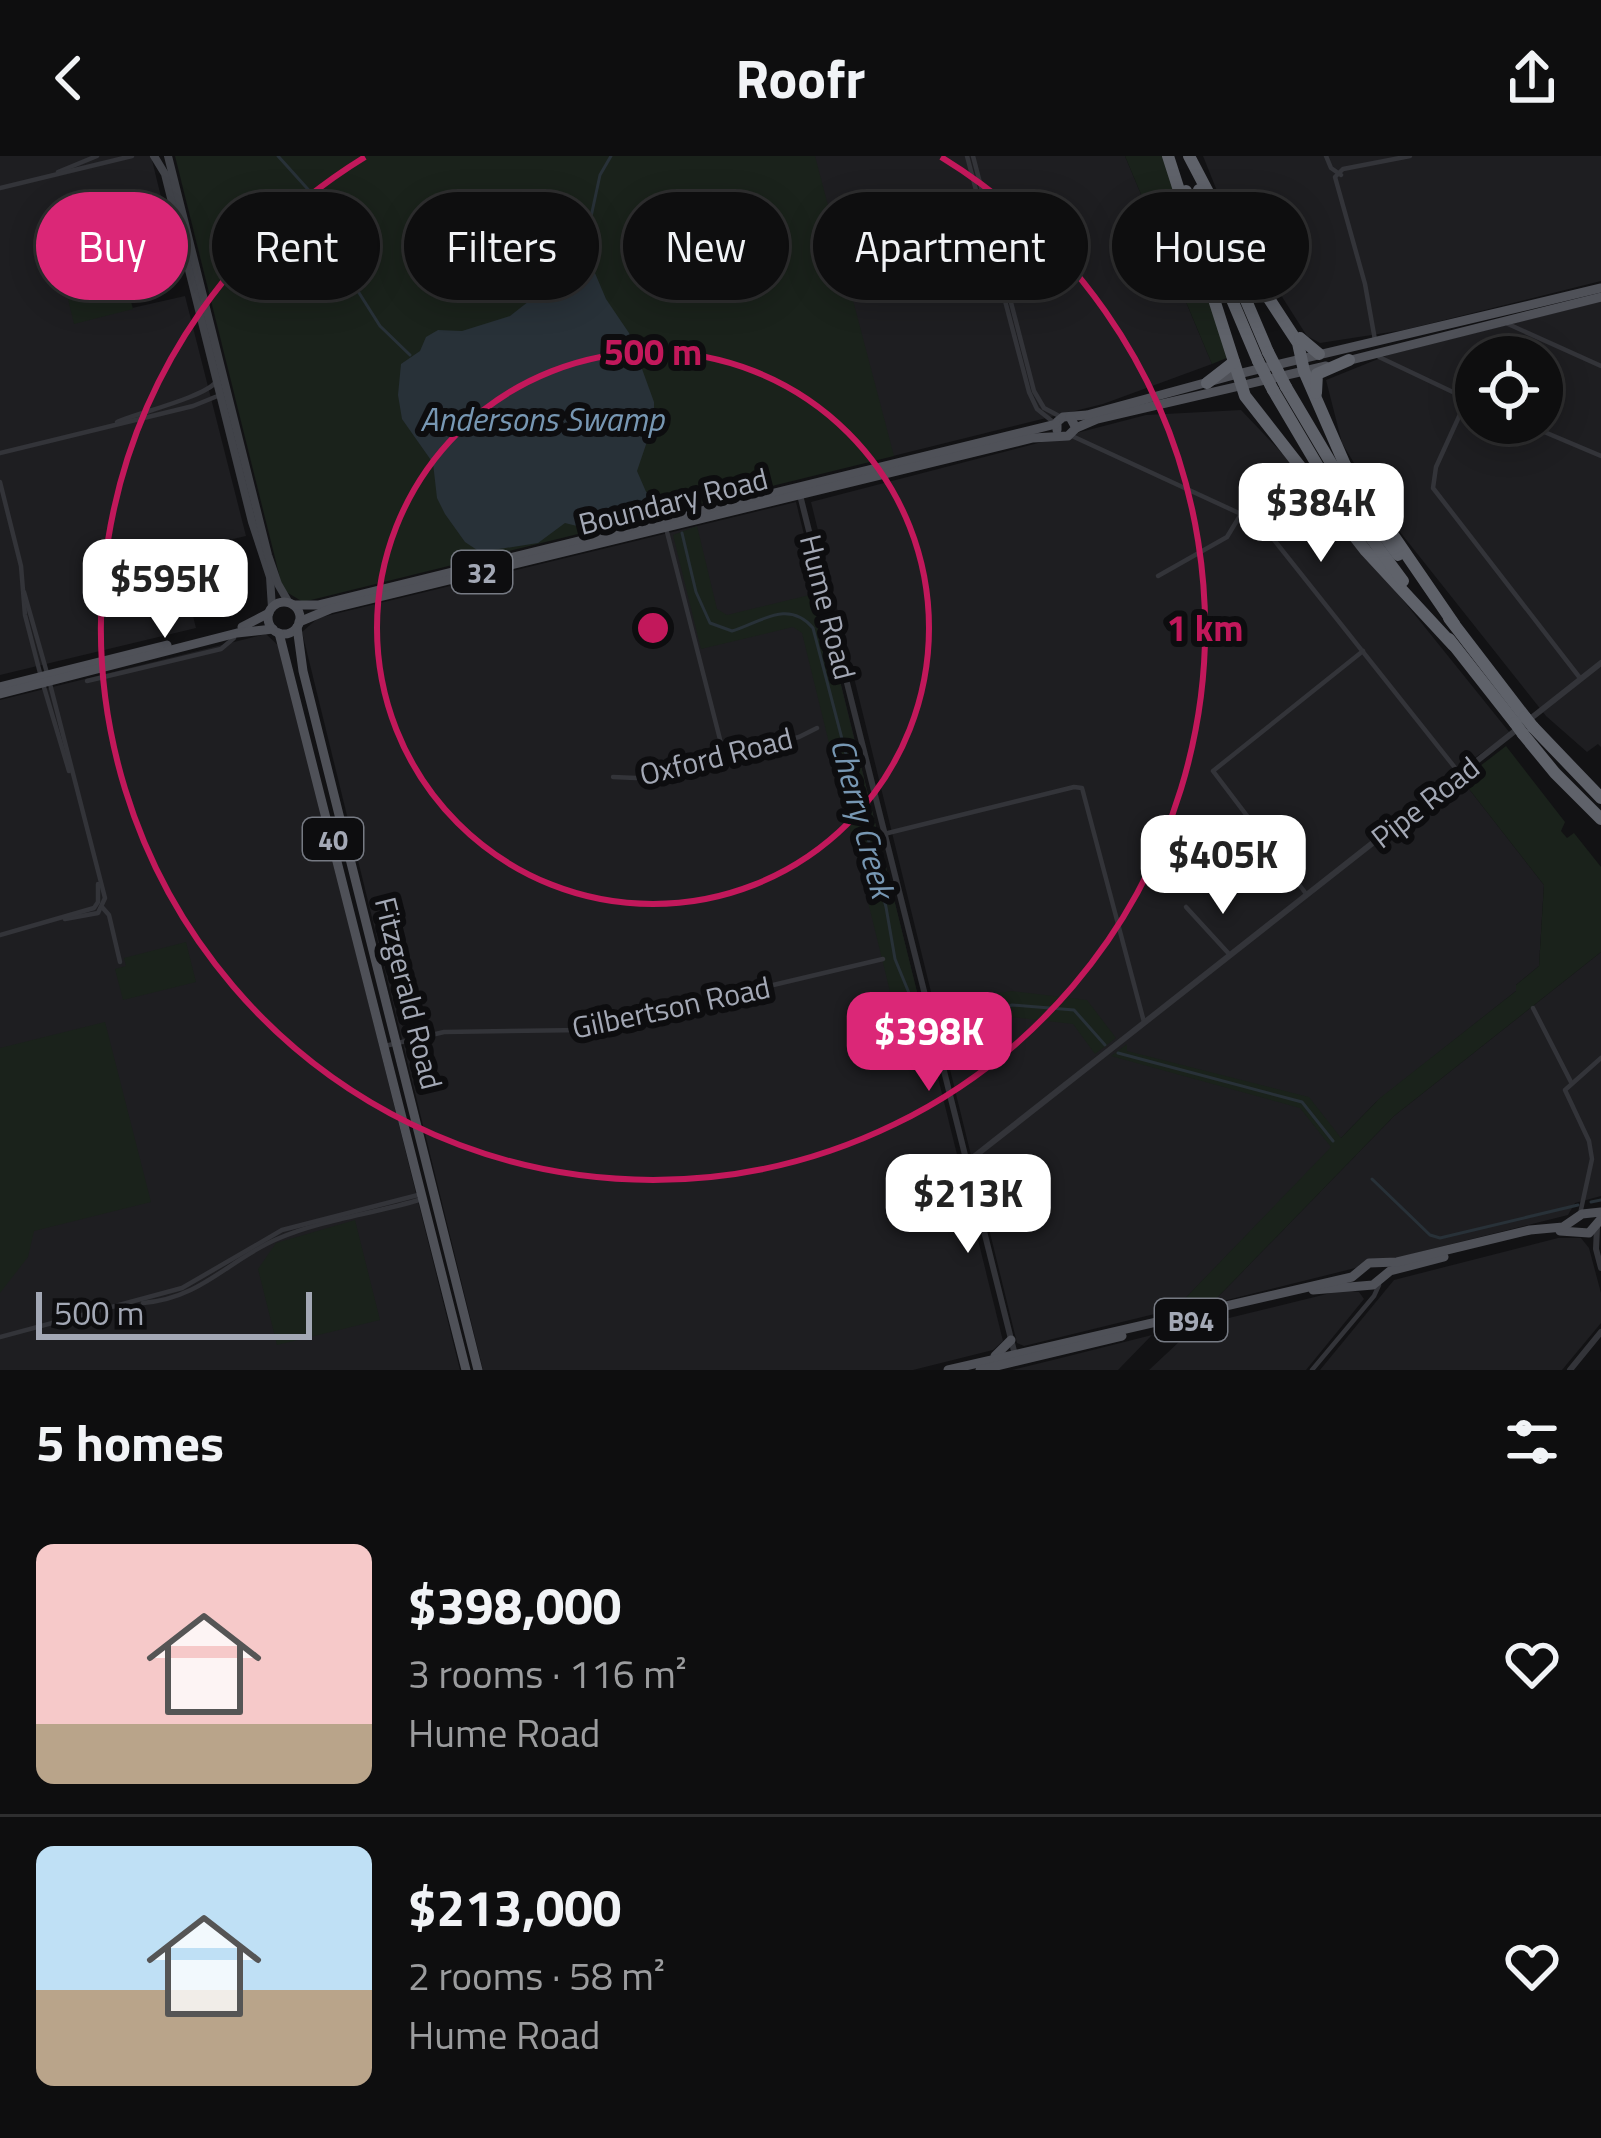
<!DOCTYPE html>
<meta charset="utf-8">
<style>
:root{--surface:#0e0e0f;--page:#171718;--text:#f1f3f6;--muted:#9b9c9e;--line:#2e2e2f;--accent:#db2777}
body{margin:0;font-family:"Titillium Web",sans-serif;background:var(--page);color:var(--text);height:100vh;display:flex;flex-direction:column;font-size:45px;white-space:nowrap}
*{box-sizing:border-box;margin:0}
p{font-size:39px;color:var(--muted)}
.icon{flex:none;width:66px;height:66px;fill:none;stroke:currentColor;stroke-width:2;stroke-linecap:round;stroke-linejoin:round}
.map{position:relative;height:1214px;overflow:hidden}
.details{display:flex;flex-direction:column;background:var(--surface);flex:1}
.details>*{flex:none}
.top-card{position:absolute;left:36px;top:36px;width:1530px;height:108px;display:flex;gap:24px}
.tools{position:absolute;left:1455px;top:180px;display:grid;gap:24px}
.tools a{display:grid;place-items:center;width:108px;height:108px;border-radius:50%;background:var(--surface);box-shadow:0 6px 30px #0003,0 0 0 3px var(--line);font-size:60px}
.scale{position:absolute;left:36px;bottom:30px;width:276px;box-sizing:border-box;padding-left:12px;border:6px solid #a3a8b5;border-top:0;font-size:33px;line-height:42px;white-space:nowrap;color:#a3a8b5;-webkit-text-stroke:9px #0d0d0f;paint-order:stroke}
.price{position:absolute;translate:-50% -102px;padding:0 27px;border-radius:24px;background:#fff;color:#222;font-size:39px;line-height:78px;filter:drop-shadow(0 3px 6px #0008)}
.price::after{content:'';position:absolute;left:50%;top:72px;width:36px;height:27px;margin-left:-18px;background:inherit;clip-path:polygon(0 0,100% 0,50% 100%)}
.price.selected{background:var(--accent);color:#fff}
ul{padding:0;list-style:none}
li{display:flex;align-items:center;gap:36px;height:300px;padding:0 36px}
li+li{border-top:3px solid var(--line)}
li span{display:grid;place-items:center;flex:none;width:336px;height:240px;border-radius:18px;color:#555}
li>.icon{margin-inline-start:auto}
span .icon{width:144px;height:144px;fill:#fffc;stroke-width:1}
li b{font-size:51px}
h2{display:flex;justify-content:space-between;align-items:center;height:144px;padding:0 36px;font-size:51px}
.tag{padding:0 42px;border-radius:54px;background:var(--surface);box-shadow:0 6px 30px #0003,0 0 0 3px var(--line);font-size:42px;line-height:108px}
.tag.selected{background:var(--accent);color:#fff}
header{display:flex;justify-content:space-between;align-items:center;height:156px;padding:0 36px;background:var(--surface);font-size:54px;font-weight:700}
.map>svg:first-child{display:block}
.built{fill:#1e1e21;fill-rule:evenodd}
.green{fill:#1a221b}
.water{fill:#283138}
.lines{fill:none;stroke-linecap:round;stroke-linejoin:round}
.stream{stroke:#283138;stroke-width:3}
.minor{stroke:#333439;stroke-width:4.5}
.tertiary{stroke:#333439;stroke-width:6}
.secondary{stroke:#414349;stroke-width:8}
.primary{stroke:#4f5158;stroke-width:9}
.motorway{stroke:#5f626a;stroke-width:12}
.motorway-bridge{stroke:#5f626a;stroke-width:12}
.ring{fill:none;stroke:#c2185b;stroke-width:6}
.labels{text-anchor:middle;dominant-baseline:central;stroke-width:12;stroke-linejoin:round;paint-order:stroke}
.shield{fill:#0d0d0f;stroke:#767a83;stroke-width:3}
.shield-label{font-size:27px;font-weight:bold;fill:#a3a8b5}
.street-label{font-size:30px;fill:#a3a8b5;stroke:#0d0d0f}
.water-label{font-size:33px;font-style:italic;fill:#7797b3;stroke:#0d0d0f}
.centre{fill:#c2185b;stroke:#0d0d0f;stroke-width:6}
.ring-label{font-size:36px;text-anchor:middle;font-weight:bold;fill:#c2185b;stroke:#0d0d0f;stroke-width:12;stroke-linejoin:round;paint-order:stroke}
</style>
<header><svg class="icon" aria-label="back" viewBox="0 0 24 24"><path d="M15 5l-7 7 7 7"/></svg>Roofr<svg class="icon" aria-label="share" viewBox="0 0 24 24"><path d="M12 15V3M7 8l5-5 5 5M5 13v7h14v-7"/></svg></header>
<div class="map">
<svg width="1601" height="1214" viewBox="0 0 1601 1214">
<rect width="100%" height="100%" fill="#121214"/>
<!-- built -->
<g class="built">
<path d="M0 0H151L174 94 122 107 132 152 185 140 246 380 177 396 196 472 0 519Z"/>
<path d="M814 0H1125L1212 208 1103 248 893 300Z"/>
<path d="M1203 0H1601V125L1404 174 1320 187 1307 180 1221 45Z"/>
<path d="M1601 145V591L1598 588 1587 596 1546 560 1381 352 1342 287 1326 224 1388 199ZM1476 201H1542V267H1476Z"/>
<path d="M1241 254 1300 316 1510 577 1463 610 1462 624 1544 729 1539 810 1516 829V835L1376 946 1175 1153 1024 1190 1017 1187 811 346 1146 259Z"/>
<path d="M796 346 1003 1185 993 1194 913 1214H483L302 476 318 462Z"/>
<path d="M266 478 280 491 460 1214H0V544Z"/>
<path d="M1601 796V1040L1575 1047 1568 1059 1211 1148 1394 960Z"/>
<path d="M1558 1082H1581L1589 1092 1601 1137V1167L1562 1214H1320L1394 1124Z"/>
<path d="M1343 1134 1359 1136 1364 1143 1306 1214H1149L1196 1170Z"/>
<path d="M1152 1179 1118 1214H1012L1057 1203Z"/>
</g>
<!-- green -->
<g class="green">
<path d="M175 0H815L894 300 303 446 283 434Z"/>
<path d="M1125 0H1163L1229 201 1212 208Z"/>
<path d="M121 107 133 153 74 168 63 122Z"/>
<path d="M697 370 717 453 727 459 818 437 927 876 898 868 802 477 793 471 701 493 673 379Z"/>
<path d="M1506 590 1565 666 1561 675 1567 682 1574 677 1601 711V796L1394 960 1211 1148 1170 1158 1331 991 1300 952 1111 900 1127 888V895L1309 941 1341 982 1380 942 1516 835V829L1539 810 1544 729 1462 624Z"/>
<path d="M186 786 196 826 123 844 115 813 126 810 124 802Z"/>
<path d="M1011 835 1087 844 1116 882 1095 898 1073 868 1012 861 940 874 934 849Z"/>
<path d="M105 866 151 1046 34 1075 28 1101 0 1137V892Z"/>
<path d="M355 1064 380 1164 277 1189 258 1113 276 1087Z"/>
</g>
<!-- water -->
<path class="water" d="M580 105H588L592 110 606 143 629 177 654 246V265L637 315 647 338 649 358 593 374 565 367 538 387 480 396 465 386 445 358 437 342 433 307 402 263 398 239 401 208 420 195 426 181 438 174 462 175 510 160Z"/>
<g class="lines">
<!-- stream -->
<g class="stream">
<path d="M278 0 314 40 333 74 337 102 380 170 410 199"/>
<path d="M581 107 600 19 611 0"/>
<path d="M644 337 670 344 679 356"/>
<path d="M682 377 696 436 710 467 732 475C761 466 788 443 813 472L886 751 895 803 909 837 932 854 961 865 1012 849 1074 854 1105 889"/>
<path d="M1118 897 1302 946 1333 985"/>
<path d="M1372 1023 1430 1079 1440 1082 1578 1049"/>
<path d="M1591 1046 1601 1044"/>
</g>
<!-- minor -->
<g class="minor">
<path d="M967 0 1029 236 1037 253 1052 265"/>
<path d="M973 0 1034 235 1044 252 1061 261"/>
<path d="M1326 0 1331 12 1341 19"/>
<path d="M58 16 97 0"/>
<path d="M0 32 132 0"/>
<path d="M1508 168 1601 210"/>
<path d="M1375 184 1365 128 1335 21 1343 13 1410 0"/>
<path d="M1379 201 1476 247"/>
<path d="M1467 243 1436 311 1433 332 1580 522"/>
<path d="M117 266C141 256 204 241 216 226"/>
<path d="M1523 267 1601 300"/>
<path d="M1072 280 1241 358 1267 375 1460 618"/>
<path d="M0 297 193 250 220 239"/>
<path d="M0 326 21 410 25 459 40 517"/>
<path d="M666 372 724 599"/>
<path d="M1158 420 1227 381 1241 358"/>
<path d="M24 436 47 517"/>
<path d="M87 525 221 493 234 482"/>
<path d="M43 528 69 615"/>
<path d="M50 528 105 742 98 757 65 763"/>
<path d="M613 621 636 622 799 581 817 572"/>
<path d="M884 678 1074 631 1082 632 1144 866"/>
<path d="M1307 739 1213 615 1363 495"/>
<path d="M102 751 109 759 120 806"/>
<path d="M1186 751 1230 799"/>
<path d="M0 779 94 752 98 746V728"/>
<path d="M1533 852 1571 926"/>
<path d="M385 890 444 876 583 874 883 803"/>
<path d="M1580 1058 1592 1003 1589 985 1565 934 1601 902"/>
<path d="M143 1147C202 1142 228 1104 277 1083 323 1063 374 1058 422 1043"/>
<path d="M0 1181 182 1132 282 1074 422 1038"/>
<path d="M1312 1214 1374 1140 1379 1129"/>
</g>
<!-- tertiary -->
<g class="tertiary">
<path d="M799 335 1015 1199"/>
<path d="M1530 563 1601 507"/>
<path d="M966 1007 1520 571"/>
<path d="M1597 1071 1596 1093 1601 1112"/>
<path d="M1570 1214 1601 1176"/>
</g>
<!-- secondary -->
<g class="secondary">
<path d="M154 0 165 18 252 366 270 421 272 452"/>
<path d="M168 0 268 399 278 428 289 447"/>
</g>
<!-- primary -->
<g class="primary">
<path d="M1343 206 1601 141"/>
<path d="M1076 272 1097 263 1326 210"/>
<path d="M1057 274V266L1063 261 1087 259 1234 219 1601 132"/>
<circle cx="284" cy="462" r="16"/>
<path d="M294 449H318L1056 268"/>
<path d="M299 466 330 453 1033 282 1068 280 1076 272 1070 261"/>
<path d="M242 471 269 457"/>
<path d="M297 471 303 515 478 1214"/>
<path d="M279 477 466 1214"/>
<path d="M0 531 167 489"/>
<path d="M0 538 237 477 273 473"/>
<path d="M1560 1075 1589 1077 1601 1063"/>
<path d="M1313 1134 1373 1129 1390 1115 1444 1101"/>
<path d="M995 1200 1011 1184"/>
<path d="M948 1214 1352 1121 1369 1107 1397 1106 1530 1074 1563 1071 1582 1058 1601 1056"/>
<path d="M980 1214 1122 1180"/>
</g>
<!-- motorway -->
<g class="motorway">
<path d="M1168 0 1245 240 1366 395 1453 489"/>
<path d="M1189 0 1243 103 1298 187 1304 215 1345 309 1454 468"/>
<path d="M1199 34 1268 196"/>
<path d="M1186 35 1258 205"/>
<path d="M1300 182 1319 198"/>
<path d="M1207 227 1234 206"/>
<path d="M1286 231 1331 307 1398 399"/>
<path d="M1273 234 1319 312 1403 425"/>
<path d="M1316 237 1317 218 1349 204"/>
<path d="M1449 462 1525 561"/>
<path d="M1449 483 1515 567"/>
<path d="M1533 571 1601 642"/>
<path d="M1523 578 1555 617 1601 663"/>
</g>
<!-- motorway-bridge -->
<g class="motorway-bridge">
<path d="M1268 196 1286 231"/>
<path d="M1258 205 1273 234"/>
<path d="M1525 561 1533 571"/>
<path d="M1515 567 1523 578"/>
</g>
</g>
<!-- distance rings -->
<g class="ring">
<circle cx="653" cy="472" r="276"/>
<path d="M941 1A552 552 0 1 1 365 1"/>
</g>
<g class="labels">
<!-- shield labels -->
<g class="shield">
<rect x="452" y="395" width="60" height="42" rx="9"/>
<rect x="303" y="662" width="60" height="42" rx="9"/>
<rect x="1155" y="1143" width="72" height="42" rx="9"/>
</g>
<g class="shield-label">
<text x="482" y="416">32</text>
<text x="333" y="683">40</text>
<text x="1191" y="1164">B94</text>
</g>
<!-- street labels -->
<g class="street-label">
<text transform="translate(673 345) rotate(-14)">Boundary Road</text>
<text transform="translate(828 451) rotate(76)">Hume Road</text>
<text transform="translate(716 600) rotate(-14)">Oxford Road</text>
<text transform="translate(1425 646) rotate(-38)">Pipe Road</text>
<text transform="translate(409 837) rotate(76)">Fitzgerald Road</text>
<text transform="translate(671 851) rotate(-12)">Gilbertson Road</text>
</g>
<!-- water labels -->
<g class="water-label">
<text x="542" y="263">Andersons Swamp</text>
<text transform="translate(863 662) rotate(75)">Cherry Creek</text>
</g>
</g>
<circle cx="653" cy="472" r="18" class="centre"/>
<g class="ring-label">
<text x="653" y="209">500 m</text>
<text x="1205" y="485">1 km</text>
</g>
</svg>
<div class="tools">
<a><svg class="icon" aria-label="locate" viewBox="0 0 24 24"><circle cx="12" cy="12" r="6"/><path d="M12 2v4M12 18v4M2 12h4M18 12h4"/></svg></a>
</div>
<div class="scale">500 m</div>
<b class="price" style="left:1321px;top:409px">$384K</b>
<b class="price" style="left:165px;top:485px">$595K</b>
<b class="price" style="left:1223px;top:761px">$405K</b>
<b class="price selected" style="left:929px;top:938px">$398K</b>
<b class="price" style="left:968px;top:1100px">$213K</b>
<div class="top-card">
<a class="tag selected">Buy</a>
<a class="tag">Rent</a>
<a class="tag">Filters</a>
<a class="tag">New</a>
<a class="tag">Apartment</a>
<a class="tag">House</a>
</div>
</div>
<section class="details">
<h2>5 homes<svg class="icon" aria-label="filters" viewBox="0 0 24 24"><path d="M4 7h16M4 17h16"/><circle cx="9" cy="7" r="2"/><circle cx="15" cy="17" r="2"/></svg></h2>
<ul>
<li><span style="background:linear-gradient(#f6c9c9 75%,#b9a48a 0)"><svg class="icon" aria-label="home" viewBox="0 0 24 24"><path d="M3 11l9-7 9 7M6 9v11h12V9"/></svg></span><div><b>$398,000</b><p>3 rooms · 116 m²</p><p>Hume Road</p></div><svg class="icon" aria-label="heart" viewBox="0 0 24 24"><path d="M12 20l-8-8c-3-5 5-10 8-4 3-6 11-1 8 4z"/></svg></li>
<li><span style="background:linear-gradient(#bfe0f5 60%,#b9a48a 0)"><svg class="icon" aria-label="home" viewBox="0 0 24 24"><path d="M3 11l9-7 9 7M6 9v11h12V9"/></svg></span><div><b>$213,000</b><p>2 rooms · 58 m²</p><p>Hume Road</p></div><svg class="icon" aria-label="heart" viewBox="0 0 24 24"><path d="M12 20l-8-8c-3-5 5-10 8-4 3-6 11-1 8 4z"/></svg></li>
</ul>
</section>
